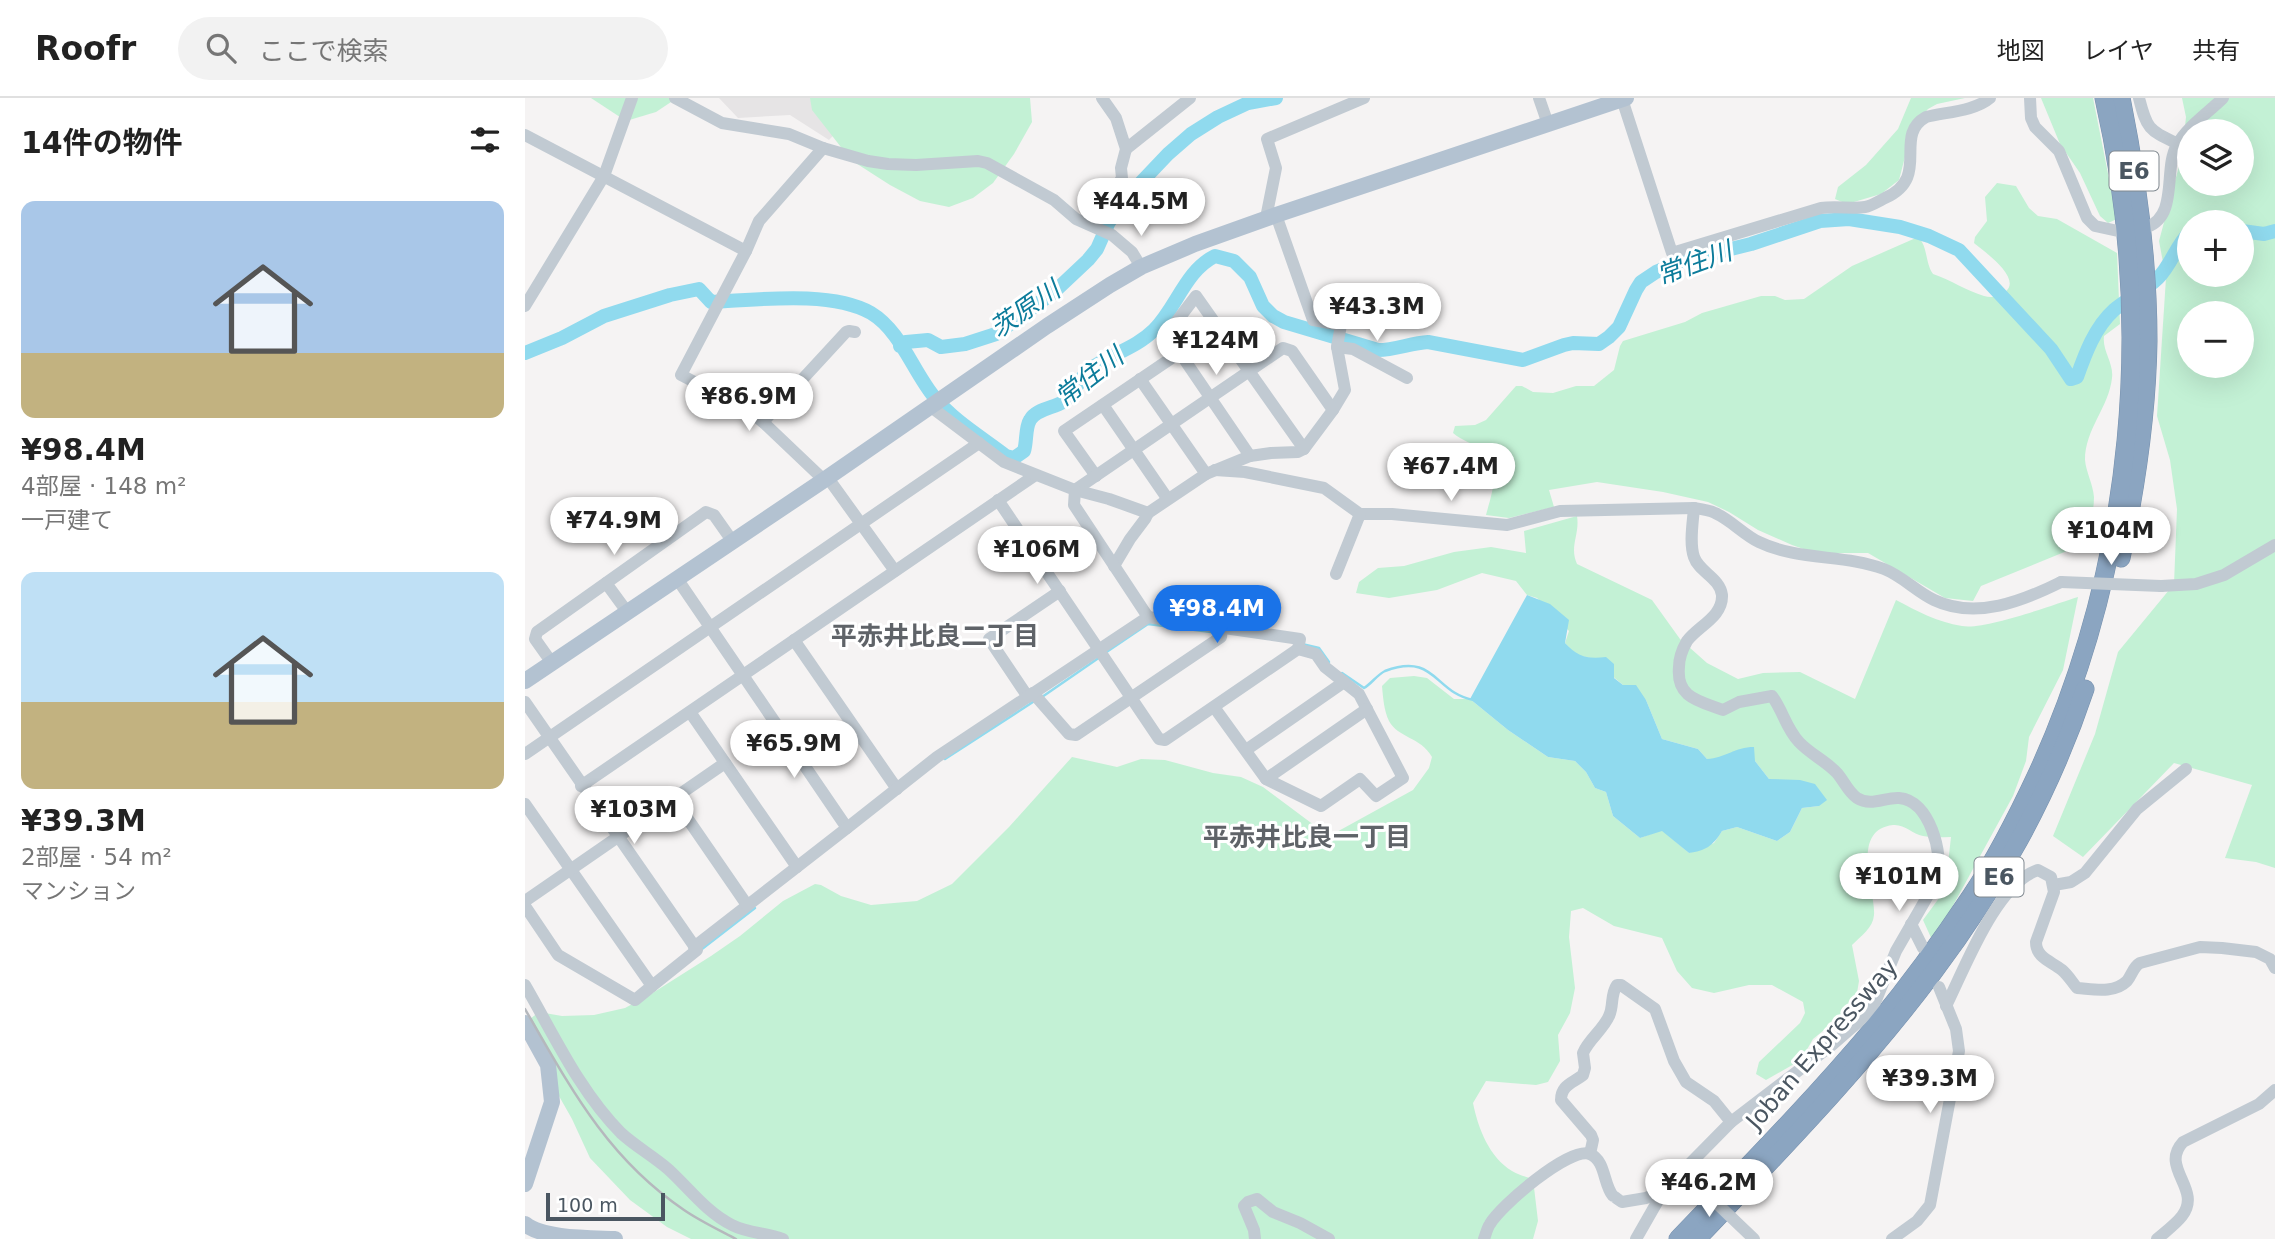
<!DOCTYPE html>
<html lang="ja">
<meta charset="utf-8">
<style>
:root{--surface:#fff;--page:#f2f2f2;--text:#222;--muted:#767676;--line:#e0e0e0;--accent:#1a73e8}
body{margin:0;font-family:"DejaVu Sans","Noto Sans JP",sans-serif;background:var(--page);color:var(--text);height:100vh;display:flex;flex-direction:column;font-size:26px;white-space:nowrap}
*{box-sizing:border-box;margin:0}
p{font-size:23px;color:var(--muted)}
.icon{flex:none;width:38px;height:38px;fill:none;stroke:currentColor;stroke-width:2;stroke-linecap:round;stroke-linejoin:round}
.map{position:relative;flex:1;overflow:hidden}
.panel{display:flex;flex-direction:column;background:var(--surface);width:525px}
.panel>*{flex:none}
.controls{position:absolute;left:1652px;top:21px;display:grid;gap:14px}
.controls a{display:grid;place-items:center;width:77px;height:77px;border-radius:50%;background:var(--surface);box-shadow:0 7px 28px #0002;font-size:35px}
.scale{position:absolute;left:21px;bottom:18px;width:119px;box-sizing:border-box;padding-left:7px;border:4px solid #4a5661;border-top:0;font-size:19px;line-height:24px;white-space:nowrap;color:#4a5661;-webkit-text-stroke:5px #fff;paint-order:stroke}
.price{position:absolute;translate:-50% -60px;padding:0 16px;border-radius:24px;background:#fff;color:#222;font-size:23px;line-height:46px;filter:drop-shadow(0 2px 4px #0008)}
.price::after{content:'';position:absolute;left:50%;top:42px;width:21px;height:16px;margin-left:-10px;background:inherit;clip-path:polygon(0 0,100% 0,50% 100%)}
.price.on{background:var(--accent);color:#fff}
ul{padding:0;list-style:none}
li{display:grid;align-content:center;gap:14px;height:371px;padding:0 21px}
li span{display:grid;place-items:center;height:217px;border-radius:14px;color:#555}
li>.icon{margin-inline-start:auto}
span .icon{width:126px;height:126px;fill:#fffc;stroke-width:1}
li b{font-size:30px}
h2{display:flex;justify-content:space-between;align-items:center;height:84px;padding:0 21px;font-size:30px}
header{display:flex;align-items:center;gap:42px;box-sizing:border-box;height:98px;padding:0 35px;background:var(--surface);border-bottom:2px solid var(--line)}
header strong{font-size:33px}
nav{display:flex;gap:38px;margin-inline-start:auto;font-size:24px}
.search{width:490px;height:63px;background:var(--page);display:flex;align-items:center;gap:18px;box-sizing:border-box;padding:0 24px;border-radius:38px;color:var(--muted);font-size:26px}
main{display:flex;flex:1;min-height:0}
.map>svg:first-child{display:block}
.education{fill:#e6e4e5}
.green{fill:#c3f1d5;fill-rule:evenodd}
.water{fill:#90daee}
.lines{fill:none;stroke-linecap:round;stroke-linejoin:round}
.stream{stroke:#90daee;stroke-width:2.5}
.river{stroke:#90daee;stroke-width:14}
.highway-casing{stroke:#7690ad;stroke-width:19}
.minor{stroke:#c1cad2;stroke-width:12}
.major{stroke:#b3c2d1;stroke-width:16}
.highway{stroke:#8ba5c1;stroke-width:18}
.rail{stroke:#b5b8bd;stroke-width:2.5}
.minor-bridge{stroke:#c1cad2;stroke-width:12}
.labels{text-anchor:middle;dominant-baseline:central;stroke-width:6;stroke-linejoin:round;paint-order:stroke}
.shield{fill:#fff;stroke:#808990;stroke-width:2}
.shield-label{font-size:23px;font-weight:bold;fill:#4a5661}
.street-label{font-size:24px;fill:#4a5661;stroke:#fff}
.water-label{font-size:26px;font-style:italic;fill:#0c7c9b;stroke:#fff}
.neighbourhood-label{font-size:26px;font-weight:bold;fill:#5f6368;stroke:#fff}
</style>
<header>
<strong>Roofr</strong>
<div class="search"><svg class="icon" aria-label="search" viewBox="0 0 24 24"><circle cx="10" cy="10" r="6"/><path d="M15 15l6 6"/></svg>ここで検索</div>
<nav><a>地図</a><a>レイヤ</a><a>共有</a></nav>
</header>
<main>
<section class="panel">
<h2>14件の物件<svg class="icon" aria-label="filters" viewBox="0 0 24 24"><path d="M4 7h16M4 17h16"/><circle cx="9" cy="7" r="2"/><circle cx="15" cy="17" r="2"/></svg></h2>
<ul>
<li><span style="background:linear-gradient(#a9c7e8 70%,#c2b280 0)"><svg class="icon" aria-label="home" viewBox="0 0 24 24"><path d="M3 11l9-7 9 7M6 9v11h12V9"/></svg></span><div><b>¥98.4M</b><p>4部屋 · 148 m²</p><p>一戸建て</p></div></li>
<li><span style="background:linear-gradient(#bfe0f5 60%,#c2b280 0)"><svg class="icon" aria-label="home" viewBox="0 0 24 24"><path d="M3 11l9-7 9 7M6 9v11h12V9"/></svg></span><div><b>¥39.3M</b><p>2部屋 · 54 m²</p><p>マンション</p></div></li>
</ul>
</section>
<div class="map">
<svg width="1750" height="1141" viewBox="0 0 1750 1141">
<rect width="100%" height="100%" fill="#f5f3f3"/>
<!-- education -->
<path class="education" d="M194 0H333L320 25 304 42 265 17 213 20Z"/>
<!-- green -->
<g class="green">
<path d="M66 0H152L131 14 101 23Z"/>
<path d="M285 0H505L507 24 489 56 468 85 448 100 424 109 395 103 365 87 326 62 287 12Z"/>
<path d="M1386 0H1440L1412 6 1403 11 1388 28 1374 82 1356 96 1322 106 1310 101 1313 89 1341 67 1373 31Z"/>
<path d="M1516 0H1568L1592 121 1583 125 1575 118 1555 75 1535 46Z"/>
<path d="M1657 0H1750V770L1731 764 1700 760 1727 687 1649 665 1558 759 1528 738 1570 636 1593 554 1649 486 1652 411 1645 362 1632 318 1641 180 1634 143 1657 57 1661 19ZM1664 33H1717V86H1664ZM1664 124H1717V177H1664ZM1664 215H1717V268H1664Z"/>
<path d="M1472 85 1491 88 1504 110 1513 118 1532 121 1592 155 1595 226 1579 238C1577 253 1589 265 1587 280 1584 309 1560 331 1560 362 1561 374 1568 386 1569 399 1569 415 1564 431 1559 446L1456 488 1448 503 1420 500 1343 455H1290L1267 447 1233 432 1204 414 1183 404 1138 394 1072 384 1024 392 1029 409 984 420 961 417C966 398 978 366 958 352 948 345 937 343 928 335L930 328 950 327 961 322 991 288H997L1008 294 1028 295 1051 288H1069L1089 272 1095 248 1098 243 1160 224 1177 215 1236 198H1250L1260 202 1279 201 1327 168 1393 139C1403 148 1400 165 1408 176 1426 182 1442 193 1459 198 1466 200 1475 199 1480 194 1498 181 1460 154 1449 145L1450 139 1462 123 1460 99Z"/>
<path d="M1052 418C1055 437 1044 448 1052 466L1127 502 1155 541 1182 565 1213 581 1238 575 1275 574 1330 601 1371 502C1392 513 1412 524 1437 528 1461 532 1527 507 1553 499L1538 572 1504 639 1501 663 1488 698 1408 844 1398 822 1420 792 1426 739C1417 739 1407 740 1398 738 1387 736 1380 726 1368 727 1324 732 1351 794 1349 817 1348 830 1336 838 1327 847L1334 883 1330 907 1288 941 1276 962 1241 982 1231 976 1234 964 1275 925 1280 915 1278 904 1247 887H1224L1189 895 1167 890 1152 873 1137 840 1089 828 1058 810 1046 813 1044 839 1050 890 1045 915 1033 937 1035 963 1023 984 1011 987 961 983 948 1005C953 1030 964 1059 987 1073 993 1077 1002 1079 1008 1081L1013 1123 1008 1141H166L142 1129 105 1102 65 1060 47 1021 30 991 5 921 14 914 37 918 69 917 100 910 126 896 186 858 215 838 258 803 290 786 296 787 316 798 346 807 392 803 427 786 484 729 547 659 592 669 616 661 640 662 688 675 716 679 738 689 797 733 808 736 888 692 904 670 907 659C896 639 873 640 864 623 859 613 858 599 857 588L865 580 889 578 902 580 929 601H945L983 632 1023 659 1050 663 1061 674 1070 690 1081 694 1088 718 1115 740 1137 732 1164 755 1189 745 1197 733 1212 729 1252 743 1265 734 1277 710 1294 708 1255 683 1244 681 1230 663 1182 661 1173 651 1137 641 1121 602 1098 587 1066 560 1051 557 1040 545 1044 533 1012 500 1002 497 991 483 957 475 912 492 864 500 831 495 834 484 853 470 879 468 929 454 966 449 1001 455 999 433Z"/>
</g>
<!-- water -->
<path class="water" d="M1002 497 1025 506 1044 522 1040 545C1053 559 1062 561 1081 559L1089 566V580L1098 587H1111L1121 602 1137 641 1173 651 1182 661C1200 660 1210 649 1229 649L1230 663 1244 681 1275 682 1290 686 1302 702 1294 708 1277 710 1265 734 1252 743 1212 729 1197 733C1188 748 1180 753 1164 755L1137 733 1115 740 1088 718 1081 694 1070 690 1061 674 1050 663 1023 659 983 632 945 601Z"/>
<g class="lines">
<!-- stream -->
<g class="stream">
<path d="M777 546 794 550 804 564"/>
<path d="M580 555 623 526 694 535"/>
<path d="M817 575 839 590C846 586 852 577 860 573 911 554 909 595 949 602"/>
<path d="M517 599 575 559"/>
<path d="M420 661 511 602"/>
<path d="M68 691 87 719"/>
<path d="M177 851 230 810"/>
</g>
<!-- river -->
<g class="river">
<path d="M1717 133 1739 136 1750 133"/>
<path d="M375 248 381 244 403 242 416 249 440 246 471 236 529 194 563 162 572 151 584 124 605 96 643 56 666 36 693 19 723 5 751 0"/>
<path d="M0 255 37 240 79 218 145 197 174 191 186 204C231 202 306 192 346 215 376 233 388 274 410 300 429 323 458 340 481 358L489 360 499 353C502 344 500 330 505 322 511 311 528 310 538 304 550 296 554 280 565 271 586 256 611 250 629 232 652 209 660 173 690 158L709 163 725 179 738 208 748 218 759 224 853 252C870 252 886 245 903 244L998 262 1039 247 1048 245 1074 246 1084 239 1094 229 1111 192 1116 184 1131 174 1157 163 1226 146 1295 123 1324 121 1375 129 1404 138 1434 152 1526 251 1546 281 1552 279C1560 256 1570 229 1589 212 1603 200 1620 193 1633 180 1646 167 1651 148 1664 135"/>
</g>
<!-- highway casing -->
<g class="highway-casing">
<g id="highway">
<path d="M1596 0C1612 79 1623 162 1623 243 1622 316 1611 389 1596 460"/>
<path d="M1153 1141C1220 1071 1288 1002 1350 928 1384 887 1416 843 1446 798 1472 759 1493 717 1513 674 1609 463 1630 225 1579 0"/>
<path d="M1172 1141C1334 970 1483 821 1560 591"/>
</g>
</g>
<!-- minor -->
<g class="minor">
<path d="M150 0 197 25 264 36 298 50 343 63 363 66 391 67 453 63 462 65 529 102 551 121 587 137 607 154 616 169"/>
<path d="M1014 0 1023 26"/>
<path d="M1505 0 1506 20 1510 29 1534 53 1562 120 1570 128 1593 133"/>
<path d="M1614 0C1622 32 1624 32 1653 46"/>
<path d="M1097 1 1147 155 1296 110C1311 108 1328 111 1340 109 1346 108 1354 103 1360 100 1407 79 1367 38 1401 19 1421 14 1450 13 1465 0"/>
<path d="M0 37 221 153"/>
<path d="M298 50 234 123 221 153 156 277 218 309 238 324 299 382"/>
<path d="M601 51 665 0"/>
<path d="M751 117 788 222 816 227 812 249 820 292 808 312"/>
<path d="M741 120 751 70 742 41 839 0"/>
<path d="M568 127 597 80 596 70 601 51 591 20 577 0"/>
<path d="M1622 129C1654 117 1638 71 1652 47 1663 28 1683 15 1698 0"/>
<path d="M0 208 79 78 107 0"/>
<path d="M812 249 828 251 882 280"/>
<path d="M615 281 681 376"/>
<path d="M578 307 642 400"/>
<path d="M238 324 321 234 324 233 330 234"/>
<path d="M725 358 642 236 671 198 779 351"/>
<path d="M690 372 720 374 799 390 835 416H867L982 427 1035 413 1169 410C1176 411 1184 412 1190 415 1206 422 1219 437 1234 444 1273 463 1319 456 1359 471 1377 478 1392 494 1409 502 1451 522 1498 503 1536 484"/>
<path d="M571 378 539 333 654 255"/>
<path d="M303 380 370 473"/>
<path d="M550 392 758 250 767 253 808 312 779 351 773 354 746 355 725 358 681 376 623 415"/>
<path d="M550 392 584 401 623 415 620 421 605 441 589 468"/>
<path d="M473 402 634 641 640 642 773 551 791 556 800 569 834 596 878 680 851 698 835 681 796 708 741 681"/>
<path d="M811 476 835 416"/>
<path d="M153 482 322 730 169 849"/>
<path d="M81 485 103 515"/>
<path d="M1636 488 1671 486 1699 477 1750 447"/>
<path d="M623 519 775 541 773 551"/>
<path d="M269 542 372 691"/>
<path d="M27 565 10 541 12 534 181 414 189 417 208 444"/>
<path d="M508 595 544 636 551 637 696 539 697 531"/>
<path d="M503 599 464 541 535 493"/>
<path d="M0 604 172 852 127 888"/>
<path d="M689 609 741 681 842 611"/>
<path d="M165 614 272 769"/>
<path d="M721 652 819 584"/>
<path d="M0 656 454 345"/>
<path d="M56 688 509 378"/>
<path d="M149 701 222 807"/>
<path d="M0 706 127 888 110 902 33 857 0 808"/>
<path d="M322 730 412 659 623 519 549 407 550 392 479 364 406 309"/>
<path d="M1529 787 1546 784 1560 775 1612 711 1661 671"/>
<path d="M0 803 200 665"/>
<path d="M1386 826 1398 850"/>
<path d="M0 887C29 937 55 994 96 1035 110 1048 128 1058 143 1071 164 1090 181 1114 207 1127 222 1135 242 1135 258 1141"/>
<path d="M1421 908C1440 870 1471 786 1513 772L1526 779 1529 794 1511 844C1511 860 1526 863 1537 872 1543 877 1547 884 1552 890 1568 891 1589 896 1602 883 1607 877 1608 869 1615 865L1675 849 1697 850 1731 854 1745 861 1750 870"/>
<path d="M1065 1056 1068 1042 1066 1037 1036 1002C1036 987 1048 985 1058 977L1060 970 1058 955C1064 941 1078 932 1084 918 1089 908 1085 897 1092 887H1096L1130 911 1149 963 1161 984 1189 1003 1206 1024"/>
<path d="M730 1141 729 1132 719 1108 723 1104 732 1101 748 1114 775 1125 804 1141"/>
<path d="M959 1141C961 1136 962 1130 965 1126 975 1108 1045 1048 1065 1056 1081 1063 1078 1086 1088 1098 1089 1098 1096 1104 1097 1104L1121 1100 1139 1092 1206 1024 1307 947 1347 912 1371 853 1413 780C1418 756 1405 702 1374 700 1360 699 1346 709 1332 700 1323 694 1319 683 1312 675 1301 663 1285 656 1274 644 1261 630 1258 613 1247 598L1214 604 1198 612C1174 603 1151 600 1154 569 1154 561 1158 550 1162 543 1173 528 1198 519 1197 497 1195 480 1174 474 1169 459 1164 445 1168 424 1169 410"/>
<path d="M1111 1141 1139 1092"/>
<path d="M1367 1141 1392 1123 1405 1107 1434 953 1431 931 1414 889"/>
<path d="M1632 1141C1640 1134 1651 1126 1657 1118 1678 1091 1634 1070 1658 1044L1734 1006 1750 992"/>
</g>
<!-- major -->
<g class="major">
<path d="M0 583 299 382 522 228 585 187 616 169 670 146 751 117 1101 0"/>
<path d="M0 925 23 967 27 1004 0 1086"/>
<path d="M0 1126C18 1141 65 1140 90 1141"/>
</g>
<!-- highway -->
<use href="#highway" class="highway"/>
<!-- rail -->
<path class="rail" d="M0 911C45 989 82 1060 159 1112 175 1123 194 1132 211 1141"/>
<!-- minor-bridge -->
<g class="minor-bridge">
<path d="M1536 484 1636 488"/>
<path d="M1162 1077 1229 1141"/>
</g>
</g>
<g class="labels">
<!-- shield labels -->
<g class="shield">
<rect x="1584.5" y="53.5" width="49" height="39" rx="5"/>
<rect x="1449.5" y="759.5" width="49" height="39" rx="5"/>
</g>
<g class="shield-label">
<text x="1609" y="73">E6</text>
<text x="1474" y="779">E6</text>
</g>
<!-- street labels -->
<g class="street-label">
<text transform="translate(1297 946) rotate(-49)">Joban Expressway</text>
</g>
<!-- water labels -->
<g class="water-label">
<text transform="translate(1169 165) rotate(-20)">常住川</text>
<text transform="translate(500 211) rotate(-35)">茨原川</text>
<text transform="translate(564 279) rotate(-38)">常住川</text>
</g>
<!-- neighbourhood labels -->
<g class="neighbourhood-label">
<text x="410" y="538">平赤井比良二丁目</text>
<text x="782" y="739">平赤井比良一丁目</text>
</g>
</g>
</svg>
<div class="controls">
<a><svg class="icon" aria-label="layers" viewBox="0 0 24 24"><path d="M12 4l9 5-9 5-9-5zM3 14l9 5 9-5"/></svg></a>
<a>+</a>
<a>−</a>
</div>
<div class="scale">100 m</div>
<b class="price" style="left:616px;top:140px">¥44.5M</b>
<b class="price" style="left:852px;top:245px">¥43.3M</b>
<b class="price" style="left:691px;top:279px">¥124M</b>
<b class="price" style="left:224px;top:335px">¥86.9M</b>
<b class="price" style="left:926px;top:405px">¥67.4M</b>
<b class="price" style="left:89px;top:459px">¥74.9M</b>
<b class="price" style="left:1586px;top:469px">¥104M</b>
<b class="price" style="left:512px;top:488px">¥106M</b>
<b class="price on" style="left:692px;top:547px">¥98.4M</b>
<b class="price" style="left:269px;top:682px">¥65.9M</b>
<b class="price" style="left:109px;top:748px">¥103M</b>
<b class="price" style="left:1374px;top:815px">¥101M</b>
<b class="price" style="left:1405px;top:1017px">¥39.3M</b>
<b class="price" style="left:1184px;top:1121px">¥46.2M</b>
</div>
</main>
